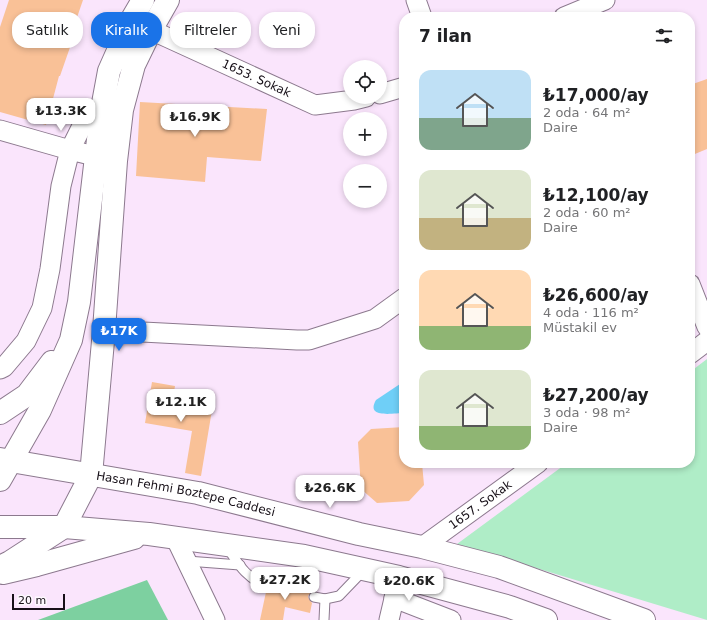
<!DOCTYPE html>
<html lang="tr">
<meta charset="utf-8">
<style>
:root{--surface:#fff;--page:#f6f6f6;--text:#202124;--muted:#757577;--accent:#1a73e8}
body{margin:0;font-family:"DejaVu Sans",sans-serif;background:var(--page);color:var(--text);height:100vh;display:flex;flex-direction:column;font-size:15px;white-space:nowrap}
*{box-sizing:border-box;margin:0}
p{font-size:13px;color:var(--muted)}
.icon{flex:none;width:22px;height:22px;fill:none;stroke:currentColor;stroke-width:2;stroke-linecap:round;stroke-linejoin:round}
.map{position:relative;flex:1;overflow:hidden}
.side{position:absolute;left:399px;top:12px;width:296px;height:456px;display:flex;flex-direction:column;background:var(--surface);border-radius:16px;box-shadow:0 2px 6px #0003}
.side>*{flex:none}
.banner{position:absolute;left:12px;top:12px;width:327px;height:36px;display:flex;gap:8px}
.buttons{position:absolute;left:343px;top:60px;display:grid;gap:8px}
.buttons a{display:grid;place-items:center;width:44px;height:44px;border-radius:50%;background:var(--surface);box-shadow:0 2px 6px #0003;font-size:20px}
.scale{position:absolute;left:12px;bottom:10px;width:53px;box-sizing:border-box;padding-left:4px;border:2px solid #171018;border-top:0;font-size:11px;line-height:14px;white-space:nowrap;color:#171018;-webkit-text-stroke:3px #fdf8fd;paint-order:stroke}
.price{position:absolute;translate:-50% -34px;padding:0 9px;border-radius:8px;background:#fff;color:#222;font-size:13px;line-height:26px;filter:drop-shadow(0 1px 2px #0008)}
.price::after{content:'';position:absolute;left:50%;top:24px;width:12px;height:9px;margin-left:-6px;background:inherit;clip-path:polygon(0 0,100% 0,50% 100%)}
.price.current{background:var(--accent);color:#fff}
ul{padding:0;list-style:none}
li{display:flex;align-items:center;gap:12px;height:100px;padding:0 20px}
li span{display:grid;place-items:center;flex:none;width:112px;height:80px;border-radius:12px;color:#555}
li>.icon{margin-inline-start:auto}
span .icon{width:48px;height:48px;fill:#fffc;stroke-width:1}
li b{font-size:17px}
h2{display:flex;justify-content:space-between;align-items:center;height:48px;padding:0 20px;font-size:17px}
.tag{padding:0 14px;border-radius:16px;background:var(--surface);box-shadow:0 2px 6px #0003;font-size:14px;line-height:36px}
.tag.current{background:var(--accent);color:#fff}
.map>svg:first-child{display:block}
.green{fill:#afedc7}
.forest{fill:#7dd0a0}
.water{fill:#6fcff7}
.building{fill:#f9c197}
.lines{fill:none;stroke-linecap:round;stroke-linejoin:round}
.lane-casing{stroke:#8c798e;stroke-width:11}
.street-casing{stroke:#8c798e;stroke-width:21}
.secondary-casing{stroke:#8c798e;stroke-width:24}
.lane{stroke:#fff;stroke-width:9}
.street{stroke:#fff;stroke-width:19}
.secondary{stroke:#fff;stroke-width:22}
.labels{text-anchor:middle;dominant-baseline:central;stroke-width:3;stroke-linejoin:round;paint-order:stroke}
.street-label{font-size:12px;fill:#171018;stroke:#fdf8fd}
</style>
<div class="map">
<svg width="707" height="620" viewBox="0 0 707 620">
<rect width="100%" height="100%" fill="#fae5fc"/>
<!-- green -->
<path class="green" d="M707 359V620L457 544 567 463H690V372Z"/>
<!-- forest -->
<path class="forest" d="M147 580 168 620H38Z"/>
<!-- water -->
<path class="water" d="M400 384 404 385V413C394 413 365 419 376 400Z"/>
<!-- building -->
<g class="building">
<path d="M9 0H83L72 32 75 33 60 76H59L46 125 0 112V27Z"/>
<path d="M707 79V149L690 156V85Z"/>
<path d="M140 102 267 109 261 161 207 157 205 182 136 176Z"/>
<path d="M152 382 175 386 172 404 212 410 201 476 185 473 192 431 145 423Z"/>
<path d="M404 427V463H422L424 485 409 501 377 503 361 489 358 442 371 429Z"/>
<path d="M271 582 315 591 312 592 308 596 309 599 312 603 310 613 285 607 283 620H260L266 592 270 591 273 588V585Z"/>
</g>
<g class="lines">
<!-- lane casing -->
<g class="lane-casing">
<g id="lane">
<path d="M227 547C239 565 246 578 267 586"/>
<path d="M187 561 240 565"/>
<path d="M314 597 325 599 339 596 364 570"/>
<path d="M324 620 325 599"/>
</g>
</g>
<!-- street casing -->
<g class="street-casing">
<g id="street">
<path d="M416 0 422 17"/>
<path d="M564 17 605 0"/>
<path id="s1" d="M151 30 315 105 354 100 366 97"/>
<path d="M380 94 404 87"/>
<path d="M0 130 70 150 111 160"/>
<path d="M690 284 707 327"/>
<path d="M104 330 297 340H309L375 319 404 298"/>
<path d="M690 354 707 341"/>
<path d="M0 369 4 367 26 341 42 308 50 269 61 186 70 150 85 120 101 114 113 112"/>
<path d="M175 537 215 620"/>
<path id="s2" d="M422 547 538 463"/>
<path d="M394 598 451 620"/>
<path d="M389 620 397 586"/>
</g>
</g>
<!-- secondary casing -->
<g class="secondary-casing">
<g id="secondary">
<path d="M0 413 27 395 52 362"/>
<path id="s3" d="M0 459 198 493 359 534 422 547 499 567 644 620"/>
<path d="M0 480 40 410 71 340 79 302 101 114 109 71 133 17 143 0"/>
<path d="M0 527H64L149 534 304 556 399 577 510 607 546 620"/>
<path d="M0 567 10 562 64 527 91 475 104 330 116 161 122 110 134 65 151 30 168 0"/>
<path d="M3 573 37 565 134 538"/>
</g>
</g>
<!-- lane -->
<use href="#lane" class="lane"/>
<!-- street -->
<use href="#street" class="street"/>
<!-- secondary -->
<use href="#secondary" class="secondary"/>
</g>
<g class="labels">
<!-- street labels -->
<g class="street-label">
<text stroke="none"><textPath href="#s1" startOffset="116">1653. Sokak</textPath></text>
<text stroke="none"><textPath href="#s3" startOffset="189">Hasan Fehmi Boztepe Caddesi</textPath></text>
<text stroke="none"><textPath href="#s2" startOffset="72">1657. Sokak</textPath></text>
</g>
</g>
</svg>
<div class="buttons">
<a><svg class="icon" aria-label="locate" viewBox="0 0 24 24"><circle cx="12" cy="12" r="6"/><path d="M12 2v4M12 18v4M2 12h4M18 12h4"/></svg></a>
<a>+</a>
<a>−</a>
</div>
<div class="scale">20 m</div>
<b class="price" style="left:61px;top:132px">₺13.3K</b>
<b class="price" style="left:195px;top:138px">₺16.9K</b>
<b class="price current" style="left:119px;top:352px">₺17K</b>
<b class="price" style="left:181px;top:423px">₺12.1K</b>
<b class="price" style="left:330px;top:509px">₺26.6K</b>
<b class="price" style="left:285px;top:601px">₺27.2K</b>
<b class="price" style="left:409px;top:602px">₺20.6K</b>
<div class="banner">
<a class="tag">Satılık</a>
<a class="tag current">Kiralık</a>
<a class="tag">Filtreler</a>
<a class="tag">Yeni</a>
</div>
<section class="side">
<h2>7 ilan<svg class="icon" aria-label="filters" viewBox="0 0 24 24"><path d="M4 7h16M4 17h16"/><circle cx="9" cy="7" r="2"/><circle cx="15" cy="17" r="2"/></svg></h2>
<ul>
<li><span style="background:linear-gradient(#bfe0f5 60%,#7fa58c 0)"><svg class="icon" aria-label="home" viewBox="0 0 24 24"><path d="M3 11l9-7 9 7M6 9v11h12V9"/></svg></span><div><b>₺17,000/ay</b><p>2 oda · 64 m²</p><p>Daire</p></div></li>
<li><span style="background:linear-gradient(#dfe7d0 60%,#c2b280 0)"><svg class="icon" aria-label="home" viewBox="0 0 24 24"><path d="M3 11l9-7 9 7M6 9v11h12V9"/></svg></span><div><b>₺12,100/ay</b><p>2 oda · 60 m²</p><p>Daire</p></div></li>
<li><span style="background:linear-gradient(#ffd9b3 70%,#8fb573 0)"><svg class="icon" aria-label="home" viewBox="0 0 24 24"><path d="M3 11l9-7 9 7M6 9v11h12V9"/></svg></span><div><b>₺26,600/ay</b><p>4 oda · 116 m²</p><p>Müstakil ev</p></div></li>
<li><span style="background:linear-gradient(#dfe7d0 70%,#8fb573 0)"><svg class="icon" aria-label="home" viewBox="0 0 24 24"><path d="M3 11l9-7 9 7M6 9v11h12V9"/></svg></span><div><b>₺27,200/ay</b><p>3 oda · 98 m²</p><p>Daire</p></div></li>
</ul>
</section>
</div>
